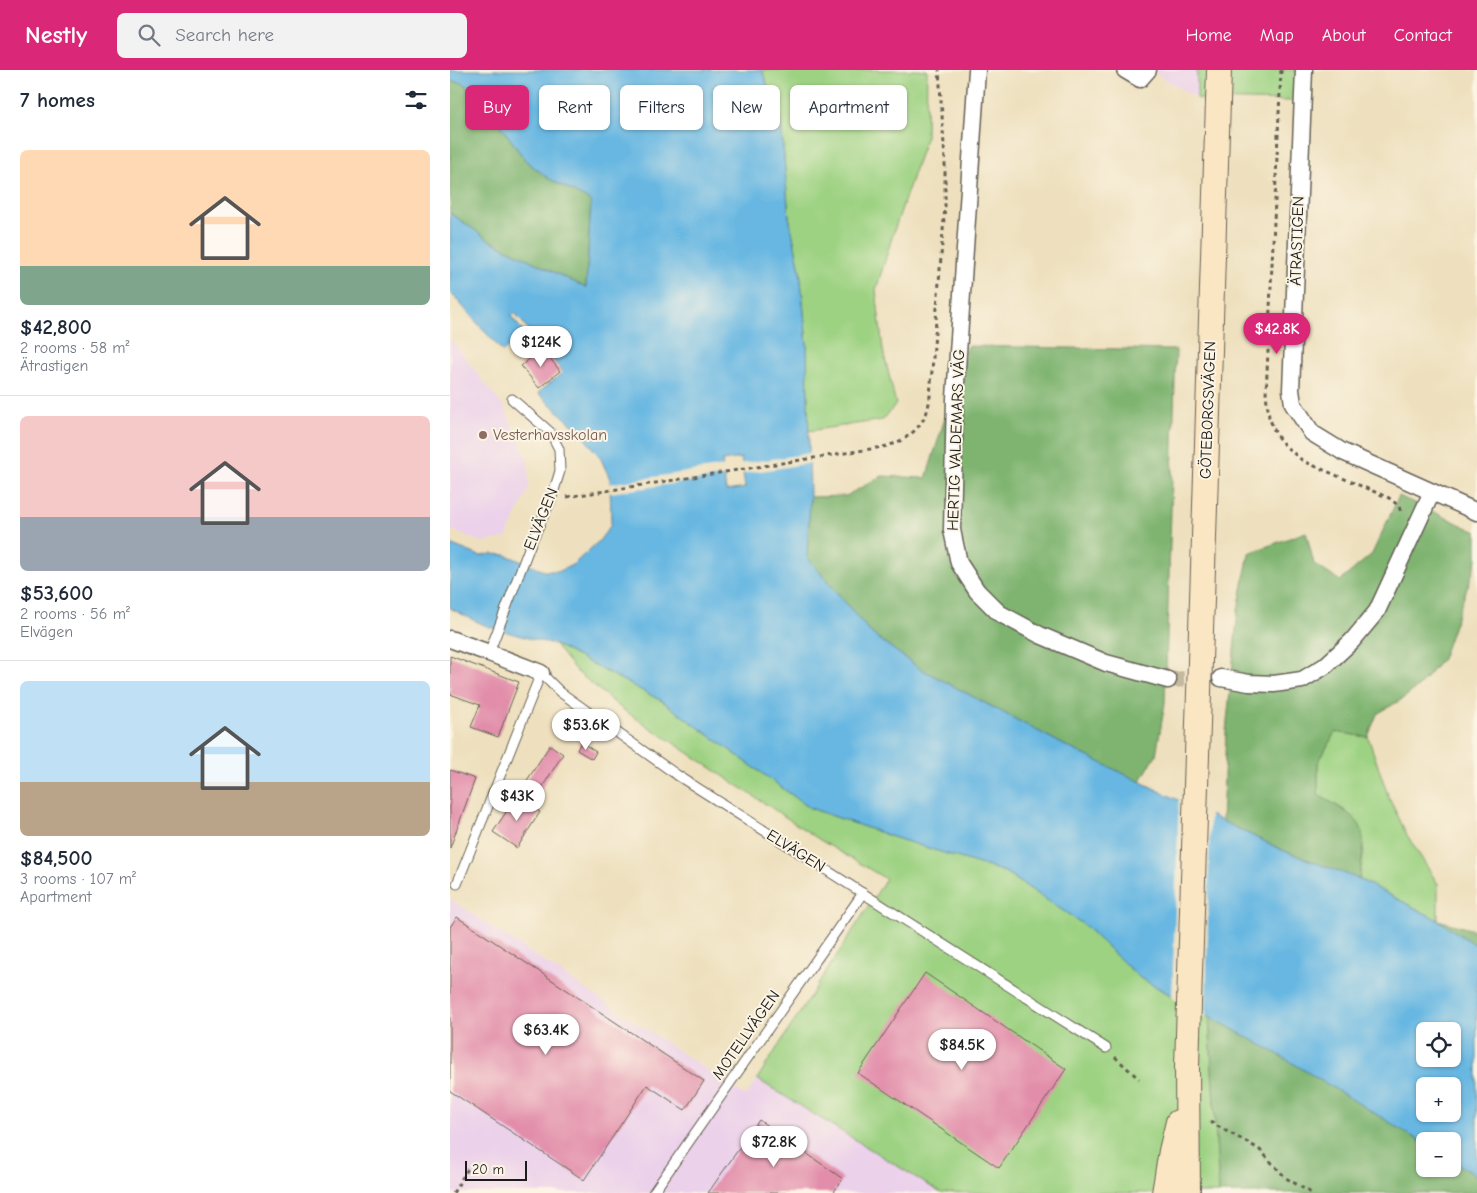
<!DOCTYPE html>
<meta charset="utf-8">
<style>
:root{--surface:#fff;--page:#f2f2f3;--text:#1f2937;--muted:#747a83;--line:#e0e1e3;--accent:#db2777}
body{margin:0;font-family:"Comic Neue",sans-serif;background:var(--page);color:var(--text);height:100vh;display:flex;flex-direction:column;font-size:19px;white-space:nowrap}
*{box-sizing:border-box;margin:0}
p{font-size:16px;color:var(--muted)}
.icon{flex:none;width:28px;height:28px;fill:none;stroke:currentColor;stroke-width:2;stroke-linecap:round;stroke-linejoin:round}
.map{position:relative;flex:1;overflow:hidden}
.details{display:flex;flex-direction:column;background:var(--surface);width:450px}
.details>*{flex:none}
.guide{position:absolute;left:15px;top:15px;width:475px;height:45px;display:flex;gap:10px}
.controls{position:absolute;left:966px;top:952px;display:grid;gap:10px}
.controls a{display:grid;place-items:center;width:45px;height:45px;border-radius:8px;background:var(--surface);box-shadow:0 1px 4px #0004;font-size:25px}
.scale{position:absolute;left:15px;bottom:12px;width:62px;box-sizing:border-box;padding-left:5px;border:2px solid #1c1c1c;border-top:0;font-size:14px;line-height:18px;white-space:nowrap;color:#1c1c1c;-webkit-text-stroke:4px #fcf5e5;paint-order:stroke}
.price{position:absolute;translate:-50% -42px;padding:0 11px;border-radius:18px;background:#fff;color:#222;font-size:16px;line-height:32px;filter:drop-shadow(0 1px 2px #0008)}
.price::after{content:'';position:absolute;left:50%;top:30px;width:15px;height:11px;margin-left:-8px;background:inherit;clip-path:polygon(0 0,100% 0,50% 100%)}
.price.selected{background:var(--accent);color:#fff}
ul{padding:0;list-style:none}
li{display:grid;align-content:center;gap:10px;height:265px;padding:0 20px}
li+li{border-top:1px solid var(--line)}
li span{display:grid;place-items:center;height:155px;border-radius:8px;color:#555}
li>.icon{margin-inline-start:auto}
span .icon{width:90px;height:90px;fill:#fffc;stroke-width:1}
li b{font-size:21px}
h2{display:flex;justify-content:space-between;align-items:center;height:60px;padding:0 20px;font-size:21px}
.chip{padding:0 18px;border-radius:8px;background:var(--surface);box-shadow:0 1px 4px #0004;font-size:18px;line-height:45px}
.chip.selected{background:var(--accent);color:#fff}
header{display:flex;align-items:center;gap:30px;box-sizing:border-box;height:70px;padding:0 25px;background:var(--accent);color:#fff}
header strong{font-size:24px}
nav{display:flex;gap:28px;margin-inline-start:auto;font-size:18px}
.search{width:350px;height:45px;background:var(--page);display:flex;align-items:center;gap:12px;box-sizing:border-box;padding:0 18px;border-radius:8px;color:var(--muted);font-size:19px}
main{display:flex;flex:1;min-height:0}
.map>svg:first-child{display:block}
.built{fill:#ecd1ea}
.green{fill:#9dd282;stroke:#5c774f}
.forest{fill:#7eb470;stroke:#4d6846}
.water{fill:#68b7e2;stroke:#426a7f;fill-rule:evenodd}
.pier{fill:#eee0be}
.building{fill:#e28daa}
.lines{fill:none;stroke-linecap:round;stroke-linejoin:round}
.minor-tunnel{stroke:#c4b99e;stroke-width:16;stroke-dasharray:16 8;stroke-linecap:butt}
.service-casing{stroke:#666155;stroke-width:11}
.minor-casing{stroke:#666155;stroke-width:19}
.secondary-casing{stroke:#666155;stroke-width:26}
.path{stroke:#666155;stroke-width:3;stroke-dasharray:4 4;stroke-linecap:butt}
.service{stroke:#fff;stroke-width:9}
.minor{stroke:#fff;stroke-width:16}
.secondary{stroke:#fbe6c3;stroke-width:24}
.education-dot{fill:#8d6e63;stroke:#fcf5e5;stroke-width:2}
.labels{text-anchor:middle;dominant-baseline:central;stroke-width:4;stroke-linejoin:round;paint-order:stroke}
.street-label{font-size:16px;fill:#1c1c1c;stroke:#fcf5e5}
.education-label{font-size:16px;fill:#785e54;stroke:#fcf5e5;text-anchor:start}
</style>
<header>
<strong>Nestly</strong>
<div class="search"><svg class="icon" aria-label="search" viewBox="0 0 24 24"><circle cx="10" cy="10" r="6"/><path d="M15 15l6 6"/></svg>Search here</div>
<nav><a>Home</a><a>Map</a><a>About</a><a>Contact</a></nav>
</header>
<main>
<section class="details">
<h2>7 homes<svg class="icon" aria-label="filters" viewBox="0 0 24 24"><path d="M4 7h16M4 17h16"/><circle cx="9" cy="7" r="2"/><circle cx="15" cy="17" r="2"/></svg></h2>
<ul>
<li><span style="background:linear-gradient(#ffd9b3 75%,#7fa58c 0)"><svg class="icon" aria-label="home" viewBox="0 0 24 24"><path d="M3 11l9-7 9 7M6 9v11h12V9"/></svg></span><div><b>$42,800</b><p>2 rooms · 58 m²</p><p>Ätrastigen</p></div></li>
<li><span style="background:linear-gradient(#f6c9c9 65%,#9aa5b1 0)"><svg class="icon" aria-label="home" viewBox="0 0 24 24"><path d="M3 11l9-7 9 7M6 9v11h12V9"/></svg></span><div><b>$53,600</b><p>2 rooms · 56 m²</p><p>Elvägen</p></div></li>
<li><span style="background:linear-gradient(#bfe0f5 65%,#b9a48a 0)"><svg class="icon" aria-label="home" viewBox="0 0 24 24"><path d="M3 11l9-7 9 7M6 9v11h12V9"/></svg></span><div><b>$84,500</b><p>3 rooms · 107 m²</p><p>Apartment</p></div></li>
</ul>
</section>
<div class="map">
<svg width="1027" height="1123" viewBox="0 0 1027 1123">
<rect width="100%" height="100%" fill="#fcf5e5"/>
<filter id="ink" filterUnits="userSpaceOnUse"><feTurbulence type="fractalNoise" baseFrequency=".02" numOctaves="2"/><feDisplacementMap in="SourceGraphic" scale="10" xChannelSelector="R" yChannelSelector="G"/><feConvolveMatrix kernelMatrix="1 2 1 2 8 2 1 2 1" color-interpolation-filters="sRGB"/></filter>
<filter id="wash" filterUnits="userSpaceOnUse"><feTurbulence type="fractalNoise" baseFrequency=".0096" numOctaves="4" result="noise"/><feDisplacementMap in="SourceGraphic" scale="20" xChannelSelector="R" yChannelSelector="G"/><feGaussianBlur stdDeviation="1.12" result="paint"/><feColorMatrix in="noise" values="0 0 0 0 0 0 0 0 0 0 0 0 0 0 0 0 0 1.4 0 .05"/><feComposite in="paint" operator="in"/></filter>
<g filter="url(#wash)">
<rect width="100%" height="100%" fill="#eee0be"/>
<!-- built -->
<g class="built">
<path d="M701 0H747V29Z"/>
<path d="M0 268 55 339 78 391 79 418 56 468 31 472 0 459Z"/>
<path d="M0 829 296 1026 307 1009 491 1123H0Z"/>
</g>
<!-- green -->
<g class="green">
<path d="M312 0H477L476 67 444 161 426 220 433 280 446 334 433 350 358 361 357 275 350 200 339 147 331 53Z"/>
<path d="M747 0H846L844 31 747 29Z"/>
<path d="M104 574 212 631 360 738 449 769 555 802 633 854 690 908 759 946 769 1123H491L307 1009 436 809 370 770 172 639 126 601Z"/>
<path d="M885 662 918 667 939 728 957 765 988 814V850L909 809 914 781 896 741 868 725V693Z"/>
</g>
<!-- forest -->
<g class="forest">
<path d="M0 11 14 13 48 52 76 91 98 108 141 131 136 218 39 170 0 143Z"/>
<path d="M518 276 726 280 715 633 706 685 690 712 616 676 469 598 421 563 357 487 360 427 396 426 432 406 476 408Z"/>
<path d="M949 426 1027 462V490L992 589 970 615 954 628 927 644 918 667 885 662 868 693V725C879 731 907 746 911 758 916 772 911 795 909 809L832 780 772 751 776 662 788 540 799 483 856 462 864 494 890 511 922 484Z"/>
<path d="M988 850 1027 861V876Z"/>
<path d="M759 946 826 983 975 1074V1099H1002L1003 1091 1027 1106V1123H769Z"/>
</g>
<!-- water -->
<path class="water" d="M0 0H312L331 53 339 147 350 200 357 275 360 427 357 487 421 563 469 598 616 676 772 751 832 780 909 809 988 850 1027 876V1106L1003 1091 1002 1071H975V1074L826 983 690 908 633 854 555 802 449 769 360 738 212 631 104 574 78 568 39 557 21 549 0 538V474L30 486 42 484 56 485 94 501H110L124 494 137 482 149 471 161 455 160 409 150 387 127 359 88 323 113 302 65 243 61 246 88 280 75 291 61 275 53 282 0 222V143L39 170 136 218 141 131 98 108 76 91 48 52 14 13 0 11ZM291 388 295 418 276 421 272 391ZM975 961H1002V989H975ZM975 1016H1002V1044H975Z"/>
<!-- pier -->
<g class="pier">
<path d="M361 383V393L291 404 289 394Z"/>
<path d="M275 396 276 406 160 423 158 414Z"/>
<path d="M729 728 760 743 756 947 722 928Z"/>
</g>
<g id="blocks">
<!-- building -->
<g class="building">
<path d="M92 278 110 301 89 318 71 296Z"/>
<path d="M0 586 69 612 48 667 21 657 30 635 0 624Z"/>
<path d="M131 672 146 682 142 689 127 680Z"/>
<path d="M100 675 113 684 86 727 72 718Z"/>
<path d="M0 700 25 709 0 778Z"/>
<path d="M66 727 90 742 67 778 43 762Z"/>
<path d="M7 847 254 1011 235 1040 197 1015 134 1110 0 1021V857Z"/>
<path d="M475 903 616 999 549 1098 408 1003Z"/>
<path d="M309 1050 393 1109 383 1123H258Z"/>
</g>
</g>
</g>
<g filter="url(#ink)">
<use href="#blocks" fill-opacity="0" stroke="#666155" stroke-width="1"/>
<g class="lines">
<!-- minor-tunnel -->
<path class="minor-tunnel" d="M718 610 759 608"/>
<!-- service casing -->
<g class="service-casing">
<g id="service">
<path d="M39 583 81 473 101 430 110 401 109 379 100 362 62 329"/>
<path d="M7 814 91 603 110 622 227 705 656 978"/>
<path d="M203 1123 413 823"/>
</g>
</g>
<!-- minor casing -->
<g class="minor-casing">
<g id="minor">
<path d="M527 0 505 328 502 460 509 493 527 521 549 543 590 565 656 593 718 610"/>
<path d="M675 0 690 9 698 0"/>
<path d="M854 0 841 320 843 334 862 363 893 382 1027 442"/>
<path d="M0 569 39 583 91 603"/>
<path d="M771 608 799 613 824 614 852 610 875 596 902 571 927 541 982 422"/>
</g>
</g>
<!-- secondary casing -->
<g class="secondary-casing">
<g id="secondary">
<path d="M714 1123 721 1081 728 1052"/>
<path d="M738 1123 737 996 769 0"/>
</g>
</g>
<!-- path -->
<g class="path">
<path d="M831 0 816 324 819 347 826 365 835 376 853 391 939 428 949 436 951 443"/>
<path d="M117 427 433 377C449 373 466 364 474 348 478 342 479 333 480 326L495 136V90L489 0"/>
<path d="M665 987 689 1009"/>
<path d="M760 1052 809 1079 836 1108 861 1123"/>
<path d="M3 1123 19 1097"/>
</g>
<!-- service -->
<use href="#service" class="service"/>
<!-- minor -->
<use href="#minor" class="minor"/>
<!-- secondary -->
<use href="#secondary" class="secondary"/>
</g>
</g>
<!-- markers -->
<circle class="education-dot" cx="33" cy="365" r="5"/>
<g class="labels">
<!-- street labels -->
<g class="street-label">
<text transform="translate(847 171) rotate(-88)">ÄTRASTIGEN</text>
<text transform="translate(758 340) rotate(-88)">GÖTEBORGSVÄGEN</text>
<text transform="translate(506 370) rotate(-88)">HERTIG VALDEMARS VÄG</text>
<text transform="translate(91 449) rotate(-68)">ELVÄGEN</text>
<text transform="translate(346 781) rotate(32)">ELVÄGEN</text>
<text transform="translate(296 965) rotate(-55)">MOTELLVÄGEN</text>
</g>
<!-- education labels -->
<g class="education-label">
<text x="43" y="365">Vesterhavsskolan</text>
</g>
</g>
</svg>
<div class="controls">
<a><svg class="icon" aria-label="locate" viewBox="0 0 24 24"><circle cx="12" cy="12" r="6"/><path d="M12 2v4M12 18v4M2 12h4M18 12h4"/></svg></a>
<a>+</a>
<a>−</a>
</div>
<div class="scale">20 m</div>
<b class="price selected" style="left:827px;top:285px">$42.8K</b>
<b class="price" style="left:91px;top:298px">$124K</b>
<b class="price" style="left:136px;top:681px">$53.6K</b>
<b class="price" style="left:67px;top:752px">$43K</b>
<b class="price" style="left:96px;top:986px">$63.4K</b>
<b class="price" style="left:512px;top:1001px">$84.5K</b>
<b class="price" style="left:324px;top:1098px">$72.8K</b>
<div class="guide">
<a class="chip selected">Buy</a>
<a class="chip">Rent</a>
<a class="chip">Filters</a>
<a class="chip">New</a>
<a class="chip">Apartment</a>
</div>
</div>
</main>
